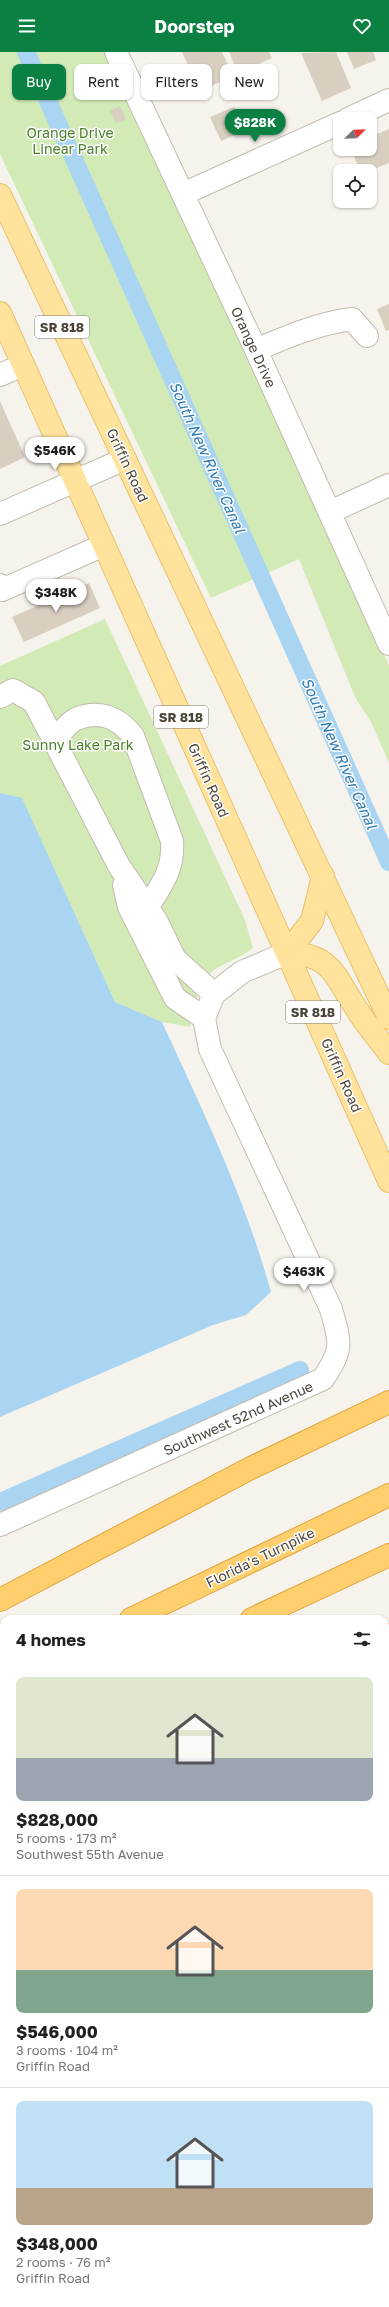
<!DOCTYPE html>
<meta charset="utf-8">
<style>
:root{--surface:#fff;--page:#f6f6f6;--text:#202124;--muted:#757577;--line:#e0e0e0;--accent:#0b8043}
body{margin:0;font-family:"Golos Text",sans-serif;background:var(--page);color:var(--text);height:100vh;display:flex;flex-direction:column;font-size:15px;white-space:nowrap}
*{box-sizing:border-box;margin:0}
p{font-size:13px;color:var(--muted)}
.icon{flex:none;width:22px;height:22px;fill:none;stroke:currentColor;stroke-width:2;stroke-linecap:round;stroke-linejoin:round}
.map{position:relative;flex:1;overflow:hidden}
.side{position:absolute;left:0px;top:1563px;width:389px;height:692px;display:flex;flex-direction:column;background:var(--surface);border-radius:12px 12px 0 0;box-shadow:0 1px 3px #0004}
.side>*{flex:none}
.banner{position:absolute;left:12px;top:12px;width:365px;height:36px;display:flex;gap:8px}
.needle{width:26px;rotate:67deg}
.controls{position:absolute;left:333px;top:60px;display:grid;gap:8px}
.controls a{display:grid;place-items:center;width:44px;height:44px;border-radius:8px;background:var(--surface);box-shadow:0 1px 3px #0004;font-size:20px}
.price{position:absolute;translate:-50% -34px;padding:0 9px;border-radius:14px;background:#fff;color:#222;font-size:13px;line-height:26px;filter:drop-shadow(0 1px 2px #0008)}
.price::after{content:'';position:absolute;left:50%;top:24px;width:12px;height:9px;margin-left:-6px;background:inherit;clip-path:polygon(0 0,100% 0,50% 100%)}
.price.active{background:var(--accent);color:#fff}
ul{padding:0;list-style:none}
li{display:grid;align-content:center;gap:8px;height:212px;padding:0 16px}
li+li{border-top:1px solid var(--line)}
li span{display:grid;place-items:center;height:124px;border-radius:8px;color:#555}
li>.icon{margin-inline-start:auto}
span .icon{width:72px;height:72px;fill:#fffc;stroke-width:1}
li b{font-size:17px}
h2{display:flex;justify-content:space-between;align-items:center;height:48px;padding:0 16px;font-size:17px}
.tag{padding:0 14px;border-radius:8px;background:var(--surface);box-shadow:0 1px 3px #0004;font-size:14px;line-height:36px}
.tag.active{background:var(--accent);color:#fff}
header{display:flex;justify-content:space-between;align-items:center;height:52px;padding:0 16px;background:var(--accent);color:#fff;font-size:18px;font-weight:700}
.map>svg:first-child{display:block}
.green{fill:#d2eab5}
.water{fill:#a9d4f2}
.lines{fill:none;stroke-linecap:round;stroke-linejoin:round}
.canal{stroke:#a9d4f2;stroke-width:18}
.building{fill:#d8cfc1}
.minor-casing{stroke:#c2bbae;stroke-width:24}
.major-casing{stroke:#e6c16a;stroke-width:24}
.highway-casing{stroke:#e0a43c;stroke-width:24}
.minor{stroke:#fff;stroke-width:22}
.major{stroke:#ffe39c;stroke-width:22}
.highway{stroke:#ffcf6e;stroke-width:22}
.labels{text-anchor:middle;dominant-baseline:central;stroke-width:3;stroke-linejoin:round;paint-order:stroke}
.shield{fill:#fff;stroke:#817c74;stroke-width:1}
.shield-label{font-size:13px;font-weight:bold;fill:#4b4439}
.park-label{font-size:14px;fill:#4a7f2a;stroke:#fff}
.street-label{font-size:14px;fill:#4b4439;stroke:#fff}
.water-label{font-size:15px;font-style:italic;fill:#2e7ab2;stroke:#fff}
</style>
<header><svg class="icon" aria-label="menu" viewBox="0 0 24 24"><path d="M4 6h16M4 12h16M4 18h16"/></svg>Doorstep<svg class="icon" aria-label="heart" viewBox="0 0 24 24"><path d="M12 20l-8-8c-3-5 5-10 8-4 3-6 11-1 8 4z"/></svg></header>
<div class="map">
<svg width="389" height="2255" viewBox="0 0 389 2255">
<rect width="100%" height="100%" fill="#f6f3ec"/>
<!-- green -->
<g class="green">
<path d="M0 0H106L286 383 389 614V711L371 670 355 645 299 507 211 546 0 102Z"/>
<path d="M105 567 245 868 253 896C240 907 220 912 210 921 198 931 192 960 190 975L162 970 115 950 22 747 0 741V614Z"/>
<path d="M0 2190 4 2199V2251H27L28 2255H0Z"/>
</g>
<!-- water -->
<path class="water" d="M0 741 22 746 115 950 162 970C203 1059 245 1146 271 1240L246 1263 213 1273 0 1365Z"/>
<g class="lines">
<!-- canal -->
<g class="canal">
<path d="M26 0 389 810"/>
<path d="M0 1450 300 1318"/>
</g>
</g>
<!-- building -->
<g class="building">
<path d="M182 0H222L233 24 200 39Z"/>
<path d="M229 0H269L272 6 238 21Z"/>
<path d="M336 0 351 36 322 49 301 1Z"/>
<path d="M347 0H373L376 8 354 17Z"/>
<path d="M120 54 126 67 116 71 110 59Z"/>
<path d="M234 55 240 68 248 64 253 75 221 89 210 65Z"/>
<path d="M389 77V111L369 119H360L351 97H370V85Z"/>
<path d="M389 252V278L386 279 377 257Z"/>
<path d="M0 349 25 405 0 417Z"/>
<path d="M89 531 100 556 24 590 12 565Z"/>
<path d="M4 1996V2043L0 2034V1998Z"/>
</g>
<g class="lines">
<!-- minor casing -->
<g class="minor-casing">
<g id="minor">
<path d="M116 0 256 298 389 592"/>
<path d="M348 67 389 48"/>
<path d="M183 142 340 71"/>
<path d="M256 298C286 285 319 271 352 267L367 284"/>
<path d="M0 323 23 313"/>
<path d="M330 460 389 433"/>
<path d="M0 462 125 407"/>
<path d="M0 533 2 538 104 493"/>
<path d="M0 645 13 638 34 650 119 814 157 870 175 907 214 942"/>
<path d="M54 688C60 682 68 671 76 667 100 657 119 666 133 684L172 789C174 818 162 832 147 856"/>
<path d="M124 833 129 855 175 946 204 966"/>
<path d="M0 1473 323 1327C343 1297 341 1292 331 1257L210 997 204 966 214 942 242 920 287 901"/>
<path d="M385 1680 389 1678"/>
<path d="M385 1885 389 1883"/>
<path d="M0 1935 4 1934"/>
<path d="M0 2112 4 2111"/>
<path d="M385 2134 389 2136"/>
<path d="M0 2152 4 2161"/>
<path d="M44 2251 45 2255"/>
<path d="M238 2255 240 2251"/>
</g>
</g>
<!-- major casing -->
<g class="major-casing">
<g id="major">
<path d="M0 143 389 966"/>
<path d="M0 261 389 1129"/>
<path d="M287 901C334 902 335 926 358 959 367 974 379 987 389 1001"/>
<path d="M287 901 312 869 323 824"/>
</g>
</g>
<!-- highway casing -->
<g class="highway-casing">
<g id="highway">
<path d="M0 1548 249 1417 389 1350"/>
<path d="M131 1567 389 1443"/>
<path d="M252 1567 389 1503"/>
<path d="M385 1585 389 1583"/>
<path d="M0 1630 4 1628"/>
<path d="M0 1685 4 1683"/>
<path d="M0 1757 4 1756"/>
</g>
</g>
<!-- minor -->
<use href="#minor" class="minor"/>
<!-- major -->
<use href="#major" class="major"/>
<!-- highway -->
<use href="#highway" class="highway"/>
</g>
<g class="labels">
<!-- shield labels -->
<g class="shield">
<rect x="35" y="264" width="54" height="22" rx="3"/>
<rect x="154" y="654" width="54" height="22" rx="3"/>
<rect x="286" y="949" width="54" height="22" rx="3"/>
</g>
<g class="shield-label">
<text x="62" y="275">SR 818</text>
<text x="181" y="665">SR 818</text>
<text x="313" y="960">SR 818</text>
</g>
<!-- park labels -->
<g class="park-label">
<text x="70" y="80">Orange Drive<tspan x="70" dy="16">Linear Park</tspan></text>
<text x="78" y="692">Sunny Lake Park</text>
</g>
<!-- street labels -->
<g class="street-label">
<text transform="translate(254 295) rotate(65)">Orange Drive</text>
<text transform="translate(128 413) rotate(65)">Griffin Road</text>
<text transform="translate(209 728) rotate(66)">Griffin Road</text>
<text transform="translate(342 1023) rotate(66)">Griffin Road</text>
<text transform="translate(238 1366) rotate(-24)">Southwest 52nd Avenue</text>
<text transform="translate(260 1505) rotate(-26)">Florida's Turnpike</text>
</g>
<!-- water labels -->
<g class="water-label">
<text transform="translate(208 405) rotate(66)">South New River Canal</text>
<text transform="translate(340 701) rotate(66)">South New River Canal</text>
</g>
</g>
</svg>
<div class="controls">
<a><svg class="needle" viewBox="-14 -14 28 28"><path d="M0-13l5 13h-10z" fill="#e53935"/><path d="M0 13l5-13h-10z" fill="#757577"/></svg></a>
<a><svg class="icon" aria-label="locate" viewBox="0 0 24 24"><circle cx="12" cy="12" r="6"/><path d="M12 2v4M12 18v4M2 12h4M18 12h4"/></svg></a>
</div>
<b class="price active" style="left:255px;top:91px">$828K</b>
<b class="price" style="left:55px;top:419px">$546K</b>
<b class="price" style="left:56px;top:561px">$348K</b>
<b class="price" style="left:304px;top:1240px">$463K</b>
<div class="banner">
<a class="tag active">Buy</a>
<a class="tag">Rent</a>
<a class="tag">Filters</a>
<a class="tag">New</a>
</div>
<section class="side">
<h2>4 homes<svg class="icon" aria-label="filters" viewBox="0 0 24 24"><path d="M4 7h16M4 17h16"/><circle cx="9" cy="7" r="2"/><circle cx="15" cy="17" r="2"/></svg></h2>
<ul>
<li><span style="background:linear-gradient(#dfe7d0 65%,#9aa5b1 0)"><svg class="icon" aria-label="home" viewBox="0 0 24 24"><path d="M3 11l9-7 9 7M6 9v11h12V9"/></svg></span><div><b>$828,000</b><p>5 rooms · 173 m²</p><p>Southwest 55th Avenue</p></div></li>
<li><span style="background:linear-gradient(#ffd9b3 65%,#7fa58c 0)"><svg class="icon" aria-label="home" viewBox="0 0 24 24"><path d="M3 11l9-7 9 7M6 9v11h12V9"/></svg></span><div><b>$546,000</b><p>3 rooms · 104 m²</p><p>Griffin Road</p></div></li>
<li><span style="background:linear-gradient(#bfe0f5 70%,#b9a48a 0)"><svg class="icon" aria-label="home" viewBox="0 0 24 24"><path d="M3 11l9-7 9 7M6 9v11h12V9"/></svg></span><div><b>$348,000</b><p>2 rooms · 76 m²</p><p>Griffin Road</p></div></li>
</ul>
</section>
</div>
